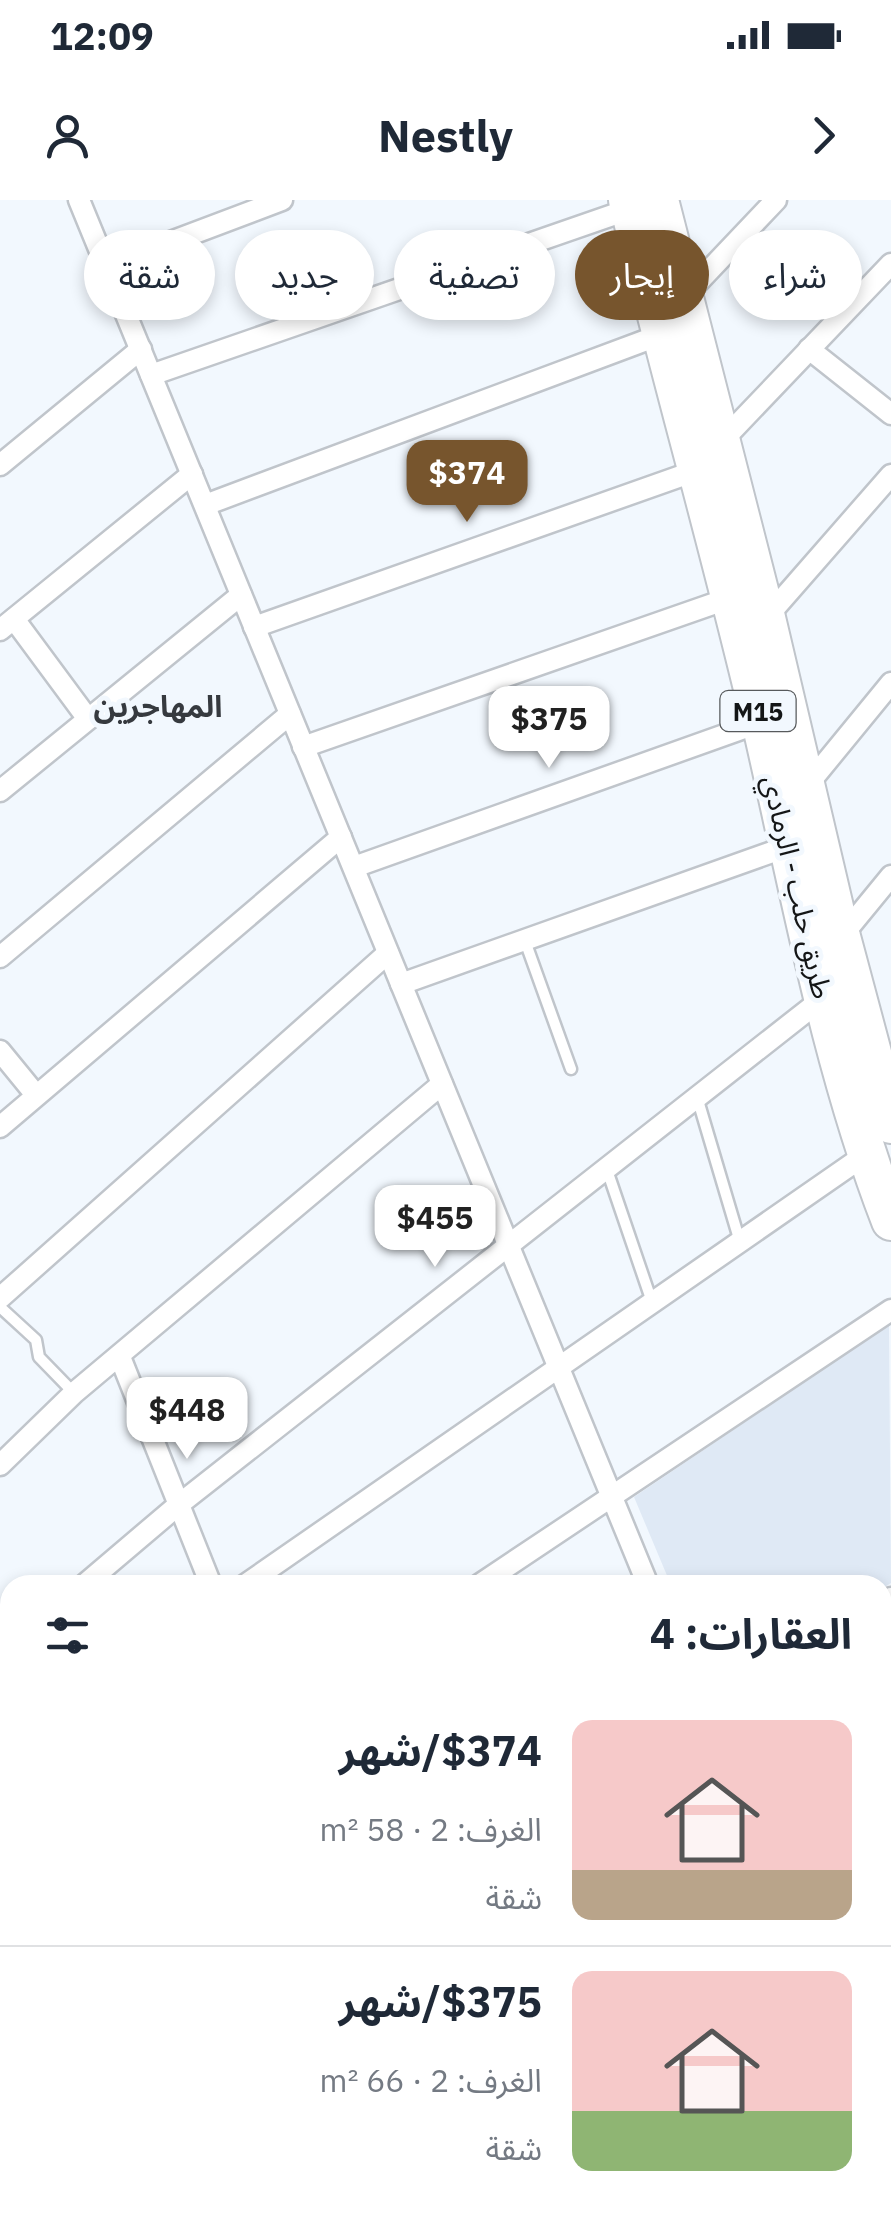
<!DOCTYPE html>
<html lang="ar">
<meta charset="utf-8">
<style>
:root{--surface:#fff;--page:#f2f2f3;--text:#1f2937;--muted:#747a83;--line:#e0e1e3;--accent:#77552d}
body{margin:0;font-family:"IBM Plex Sans","Noto Sans Arabic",sans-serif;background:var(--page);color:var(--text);direction:rtl;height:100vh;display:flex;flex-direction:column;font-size:38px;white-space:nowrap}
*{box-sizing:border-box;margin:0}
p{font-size:32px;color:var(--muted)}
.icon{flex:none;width:55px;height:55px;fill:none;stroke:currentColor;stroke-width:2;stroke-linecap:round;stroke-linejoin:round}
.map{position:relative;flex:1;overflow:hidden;direction:ltr}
.drawer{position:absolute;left:0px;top:1375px;width:892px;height:642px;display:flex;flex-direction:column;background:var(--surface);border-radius:30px 30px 0 0;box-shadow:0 5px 15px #0003;direction:rtl}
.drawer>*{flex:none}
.top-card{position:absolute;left:30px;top:30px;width:832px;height:90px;direction:rtl;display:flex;gap:20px}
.price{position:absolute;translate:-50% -85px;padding:0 22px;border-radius:20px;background:#fff;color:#222;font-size:32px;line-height:65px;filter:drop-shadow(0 2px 5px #0008)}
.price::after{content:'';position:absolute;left:50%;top:60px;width:30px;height:22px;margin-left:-15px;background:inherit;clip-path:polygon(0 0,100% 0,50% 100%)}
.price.on{background:var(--accent);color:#fff}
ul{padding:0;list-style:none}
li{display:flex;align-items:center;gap:30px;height:250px;padding:0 40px}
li+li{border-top:2px solid var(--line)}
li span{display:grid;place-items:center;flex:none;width:280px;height:200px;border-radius:20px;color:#555}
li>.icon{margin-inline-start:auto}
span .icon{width:120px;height:120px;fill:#fffc;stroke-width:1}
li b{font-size:42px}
h2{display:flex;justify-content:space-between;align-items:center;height:120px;padding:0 40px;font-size:42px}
.tag{padding:0 35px;border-radius:45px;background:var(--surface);box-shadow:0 5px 15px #0003;font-size:35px;line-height:90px}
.tag.on{background:var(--accent);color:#fff}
.status{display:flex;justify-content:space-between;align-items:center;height:70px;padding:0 50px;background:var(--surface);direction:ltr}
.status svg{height:28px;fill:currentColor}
header{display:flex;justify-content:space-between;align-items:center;height:130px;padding:0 40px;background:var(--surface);font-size:45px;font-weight:700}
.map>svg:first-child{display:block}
.built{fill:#dfe9f5}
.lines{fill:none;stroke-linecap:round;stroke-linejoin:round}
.lane-casing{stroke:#c0c5cb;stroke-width:15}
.street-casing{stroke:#c0c5cb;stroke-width:25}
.secondary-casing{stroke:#c0c5cb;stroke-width:35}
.highway-casing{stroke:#c0c5cb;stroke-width:42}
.lane{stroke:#fff;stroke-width:10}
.street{stroke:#fff;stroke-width:20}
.secondary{stroke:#fff;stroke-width:30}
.highway{stroke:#fff;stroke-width:38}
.labels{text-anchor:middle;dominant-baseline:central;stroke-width:10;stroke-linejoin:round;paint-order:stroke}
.shield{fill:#f2f8fe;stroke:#575a5c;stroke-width:2.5}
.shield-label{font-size:25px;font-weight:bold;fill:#141617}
.street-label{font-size:28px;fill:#141617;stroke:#f2f8fe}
.neighbourhood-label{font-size:30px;font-weight:bold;fill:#363a3f;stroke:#f2f8fe}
</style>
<div class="status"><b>12:09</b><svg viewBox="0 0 49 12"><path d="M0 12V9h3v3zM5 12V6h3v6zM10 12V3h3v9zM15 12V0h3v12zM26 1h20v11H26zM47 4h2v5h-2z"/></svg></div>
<header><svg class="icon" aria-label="forward" viewBox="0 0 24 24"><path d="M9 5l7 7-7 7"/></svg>Nestly<svg class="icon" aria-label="person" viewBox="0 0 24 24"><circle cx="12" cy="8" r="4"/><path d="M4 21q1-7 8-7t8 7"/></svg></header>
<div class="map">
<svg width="891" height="2017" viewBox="0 0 891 2017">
<rect width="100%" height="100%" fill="#f2f8fe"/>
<!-- built -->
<path class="built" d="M889 1125 891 1383 883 1388 882 1385H671L634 1297Z"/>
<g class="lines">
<!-- lane casing -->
<g class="lane-casing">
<g id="lane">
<path d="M525 741 571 869"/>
<path d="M697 897 740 1042"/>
<path d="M606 967 652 1102"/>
<path d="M0 1107 36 1140 39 1157 74 1193"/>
</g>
</g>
<!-- street casing -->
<g class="street-casing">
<g id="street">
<path d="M79 0 648 1385"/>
<path d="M107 66 282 0"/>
<path d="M684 97 776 0"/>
<path d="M809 149 891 214"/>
<path d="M151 175 630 9"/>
<path d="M721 242 891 64"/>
<path d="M0 265 141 149"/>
<path d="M205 305 660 135"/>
<path d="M766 418 891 275"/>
<path d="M14 419 88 519"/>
<path d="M254 427 698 270"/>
<path d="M0 430 192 274"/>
<path d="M303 547 730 398"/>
<path d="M805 588 891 483"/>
<path d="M0 591 241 395"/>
<path d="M354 667 761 522"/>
<path d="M841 737 891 676"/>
<path d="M0 757 290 514"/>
<path d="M401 784 789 646"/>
<path d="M0 851 36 895"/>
<path d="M0 927 341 637"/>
<path d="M0 1098 388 753"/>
<path d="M120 1157 211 1385"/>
<path d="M0 1265 74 1193 442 884"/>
<path d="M84 1385 177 1306 822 799"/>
<path d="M245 1385 865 955"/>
<path d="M479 1385 891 1110"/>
<path d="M882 1403 891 1398"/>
<path d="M0 1456 10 1448"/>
<path d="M882 1545 891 1540"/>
<path d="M0 1561 10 1554"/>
<path d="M882 1684 891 1678"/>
<path d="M882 1802 891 1796"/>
<path d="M882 1919 891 1914"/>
<path d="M882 1957 891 1978"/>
<path d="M185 2008 198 2017"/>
<path d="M60 2017 69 2008"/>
<path d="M360 2017 368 2008"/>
<path d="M561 2017 574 2008"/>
<path d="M741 2017 754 2008"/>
</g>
</g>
<!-- secondary casing -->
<g class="secondary-casing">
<g id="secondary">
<path d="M0 1700 10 1707"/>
<path d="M435 2008 448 2017"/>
</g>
</g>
<!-- highway casing -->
<g class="highway-casing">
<g id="highway">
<path d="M628 0C670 175 720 347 761 522 800 690 829 860 891 1021"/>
<path d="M659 0 766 418 841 737 891 924"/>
</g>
</g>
<!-- lane -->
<use href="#lane" class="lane"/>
<!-- street -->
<use href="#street" class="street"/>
<!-- secondary -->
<use href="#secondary" class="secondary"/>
<!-- highway -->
<use href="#highway" class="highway"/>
</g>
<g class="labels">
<!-- shield labels -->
<rect class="shield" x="720.5" y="491" width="75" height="40" rx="8"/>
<g class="shield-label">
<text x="758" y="511">M15</text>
</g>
<!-- street labels -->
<g class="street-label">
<text transform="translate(798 687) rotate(77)">طريق حلب - الرمادي</text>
</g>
<!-- neighbourhood labels -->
<g class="neighbourhood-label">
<text x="158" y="505">المهاجرين</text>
</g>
</g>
</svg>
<b class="price on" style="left:467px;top:325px">$374</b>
<b class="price" style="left:549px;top:571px">$375</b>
<b class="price" style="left:435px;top:1070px">$455</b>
<b class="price" style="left:187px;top:1262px">$448</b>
<div class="top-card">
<a class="tag">شراء</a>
<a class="tag on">إيجار</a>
<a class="tag">تصفية</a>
<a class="tag">جديد</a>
<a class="tag">شقة</a>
</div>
<section class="drawer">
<h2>العقارات: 4<svg class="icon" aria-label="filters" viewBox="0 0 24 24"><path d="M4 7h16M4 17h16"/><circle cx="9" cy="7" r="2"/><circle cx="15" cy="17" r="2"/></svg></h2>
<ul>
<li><span style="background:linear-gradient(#f6c9c9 75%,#b9a48a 0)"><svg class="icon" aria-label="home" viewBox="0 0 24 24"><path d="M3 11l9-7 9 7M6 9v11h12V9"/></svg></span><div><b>$374/شهر</b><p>الغرف: 2 · 58 m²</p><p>شقة</p></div></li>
<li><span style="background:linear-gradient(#f6c9c9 70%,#8fb573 0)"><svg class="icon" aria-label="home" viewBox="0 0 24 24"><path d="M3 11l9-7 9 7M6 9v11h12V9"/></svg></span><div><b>$375/شهر</b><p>الغرف: 2 · 66 m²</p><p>شقة</p></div></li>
</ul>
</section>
</div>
